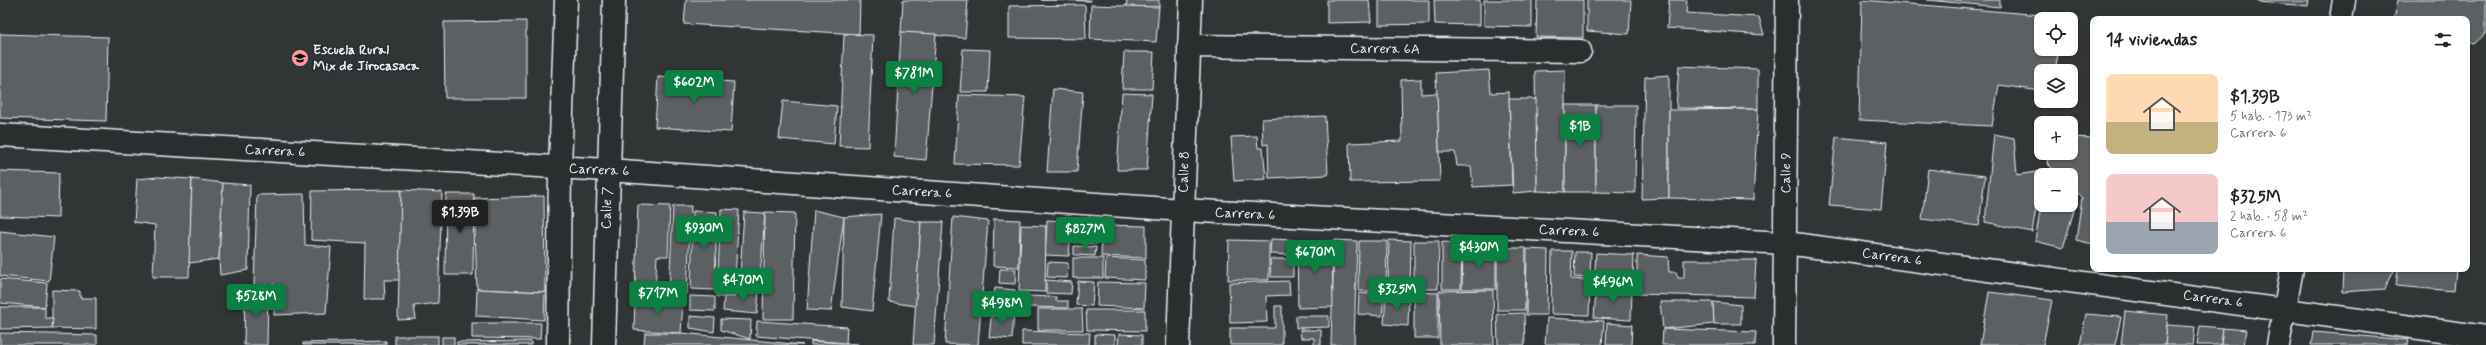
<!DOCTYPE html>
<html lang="es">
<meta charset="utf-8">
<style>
:root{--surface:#fff;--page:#f2f2f2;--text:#202124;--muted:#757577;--accent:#0b8043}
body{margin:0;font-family:Mynerve,sans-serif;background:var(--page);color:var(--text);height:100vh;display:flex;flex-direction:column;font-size:15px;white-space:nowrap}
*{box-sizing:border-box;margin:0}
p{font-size:13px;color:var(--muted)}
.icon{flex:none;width:22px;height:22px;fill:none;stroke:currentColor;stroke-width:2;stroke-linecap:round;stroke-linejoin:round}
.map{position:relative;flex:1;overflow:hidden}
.panel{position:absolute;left:2090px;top:16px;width:380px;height:256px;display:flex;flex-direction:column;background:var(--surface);border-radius:8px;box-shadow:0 1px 3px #0004}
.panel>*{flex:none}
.tools{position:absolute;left:2034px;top:12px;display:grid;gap:8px}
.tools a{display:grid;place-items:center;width:44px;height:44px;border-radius:8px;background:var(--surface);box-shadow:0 1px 3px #0004;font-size:20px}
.price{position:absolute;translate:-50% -34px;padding:0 9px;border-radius:4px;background:var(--accent);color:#fff;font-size:13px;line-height:26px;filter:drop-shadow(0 1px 2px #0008)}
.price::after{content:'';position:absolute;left:50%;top:24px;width:12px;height:9px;margin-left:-6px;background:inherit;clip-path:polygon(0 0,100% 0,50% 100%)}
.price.on{background:#222;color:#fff}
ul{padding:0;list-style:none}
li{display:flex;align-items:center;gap:12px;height:100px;padding:0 16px}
li span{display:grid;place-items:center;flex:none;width:112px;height:80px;border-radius:8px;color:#555}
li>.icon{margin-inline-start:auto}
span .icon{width:48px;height:48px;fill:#fffc;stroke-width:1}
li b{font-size:17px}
h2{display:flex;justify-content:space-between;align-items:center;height:48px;padding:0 16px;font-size:17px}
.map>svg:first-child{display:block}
.building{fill:#5c6063;stroke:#e8f1f8}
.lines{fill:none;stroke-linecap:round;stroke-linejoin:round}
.minor-casing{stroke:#e8f1f8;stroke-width:25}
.minor{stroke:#2a2d2e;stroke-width:22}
.labels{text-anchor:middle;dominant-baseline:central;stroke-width:3;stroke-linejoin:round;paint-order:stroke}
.street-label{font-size:14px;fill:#e8f1f8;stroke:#2a2d2e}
.poi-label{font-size:14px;font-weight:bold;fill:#e8f1f8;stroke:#2a2d2e;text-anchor:start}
</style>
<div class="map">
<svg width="2486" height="345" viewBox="0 0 2486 345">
<rect width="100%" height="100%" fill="#323536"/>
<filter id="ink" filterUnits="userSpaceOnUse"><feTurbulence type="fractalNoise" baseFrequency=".025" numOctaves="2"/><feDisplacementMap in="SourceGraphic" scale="8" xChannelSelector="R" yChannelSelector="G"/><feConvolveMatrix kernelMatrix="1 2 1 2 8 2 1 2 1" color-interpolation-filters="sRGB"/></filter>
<g filter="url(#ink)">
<!-- building -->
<g class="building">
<path d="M686 0H860L859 34 684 24Z"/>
<path d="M903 0H968L965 38 901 32Z"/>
<path d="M1041 0H1091V1Z"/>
<path d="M1127 0H1159V7H1126Z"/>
<path d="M1327 0H1369L1371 22 1327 23Z"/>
<path d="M1379 0H1429V24L1379 25Z"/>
<path d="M1434 0H1480V25L1435 24Z"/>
<path d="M1484 0H1532V27L1484 26Z"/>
<path d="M1537 0H1583V38L1536 37Z"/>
<path d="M1587 0H1631L1629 34 1587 31Z"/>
<path d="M1669 0H1687L1686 13 1759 17 1764 35 1667 28Z"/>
<path d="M1862 0 2065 17V19H2041V49H2059L2055 71H2041V91L1999 85 1992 126 1859 120Z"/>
<path d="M1927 0H2000V7Z"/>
<path d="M2259 0H2309L2308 6 2258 2Z"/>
<path d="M2398 0H2486V33L2474 44 2467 42V19H2394Z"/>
<path d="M1085 5 1086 39 1009 38V6Z"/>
<path d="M1091 5 1159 7 1156 42 1090 39Z"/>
<path d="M526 21V98H445L444 22Z"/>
<path d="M901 32 936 34 926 160 894 157Z"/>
<path d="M0 34 108 37 106 121 0 118Z"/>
<path d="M844 34 873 35 868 147 839 146Z"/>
<path d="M963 49 990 50 988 92H960Z"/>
<path d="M1124 52H1154L1152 89H1122Z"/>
<path d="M1679 66 1758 69V109L1676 108Z"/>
<path d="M1489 70 1491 93 1509 92 1512 185 1473 187 1471 166H1457L1455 152H1439L1436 73Z"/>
<path d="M1565 70V192L1537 191 1535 71Z"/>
<path d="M1669 75V198L1642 199 1645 77Z"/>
<path d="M658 77 734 82 731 132 655 127Z"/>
<path d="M1421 79V94L1437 93 1440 181 1350 182 1349 143 1402 141 1401 80Z"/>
<path d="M1053 89 1083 92 1077 172H1047Z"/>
<path d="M1122 93 1152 94 1147 170H1117Z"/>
<path d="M959 95 1025 97 1019 165 955 164Z"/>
<path d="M1509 99H1536L1537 191 1513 193Z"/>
<path d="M783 101 837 106 834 144 779 139Z"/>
<rect x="1565" y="105" width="31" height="87"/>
<path d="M1596 105H1636L1635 193 1596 192Z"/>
<path d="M1758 109 1753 200 1669 198V110Z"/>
<path d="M1325 116 1328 175 1269 178 1268 144 1263 145 1262 119Z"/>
<path d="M1994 134 2014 138 2017 175 2042 171 2032 232 1985 222Z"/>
<path d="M1257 136 1258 148H1263L1266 179 1234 181 1231 137Z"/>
<path d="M1836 137 1887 142 1881 209 1829 205Z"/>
<path d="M2071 137 2093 138V244L2076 240 2082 198 2071 187V175H2059L2047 163 2049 153H2071Z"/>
<path d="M1928 169 1985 176 1979 226 1922 219Z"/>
<path d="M0 171 59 173 58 218 0 216Z"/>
<path d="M158 177 192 179 189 277H153L155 225 134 222 137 179Z"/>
<path d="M192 179 223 183 219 259 189 263Z"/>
<path d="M223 183 250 185 248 270 220 275 219 259Z"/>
<path d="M401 190 400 280H384L385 299H364L365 243 311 240 312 191Z"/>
<path d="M401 190 442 192 438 303 414 306 416 319 398 320Z"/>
<path d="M304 194 305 245 331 247 326 313 274 315 275 284 254 286 257 195Z"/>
<path d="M446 194H474L473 275H445Z"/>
<path d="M2071 195 2077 200 2063 248 2035 241 2041 205H2071Z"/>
<path d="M544 196 545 292 477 289 474 198Z"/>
<path d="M638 205 670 206 668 256H657L655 291 635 290Z"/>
<path d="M673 206H691L687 294H669Z"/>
<path d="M721 209 739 210 734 297H717Z"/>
<path d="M814 210 844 217 831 311 807 310Z"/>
<path d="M693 211 717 212 715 290 691 289Z"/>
<path d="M744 212 765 213 759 291 739 289Z"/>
<path d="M765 212 795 213 793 319H763Z"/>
<path d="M881 214 872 311 842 307 844 217Z"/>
<path d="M953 217 988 221 978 345 945 344Z"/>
<path d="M894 218 921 222 916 306 889 302Z"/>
<path d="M994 219 1020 220 1019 267 993 266Z"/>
<path d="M1047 220 1098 223 1097 244 1070 242 1069 256 1045 255Z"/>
<path d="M921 222H943L934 345H913Z"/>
<path d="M1021 225 1046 226 1045 292 1019 291Z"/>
<path d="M1102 225 1146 226V258L1101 256Z"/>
<path d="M0 231 54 237 49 281 0 276Z"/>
<path d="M1271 239 1294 240V255L1270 254Z"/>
<path d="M1229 240 1269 241V280H1228Z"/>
<path d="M1334 240 1357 241 1354 345H1331Z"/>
<path d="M1389 240 1411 241 1410 293 1388 292Z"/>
<path d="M1332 241 1333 307 1298 308 1297 242Z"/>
<path d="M1359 241H1387L1386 291H1358Z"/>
<path d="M1414 241H1439L1438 289H1414Z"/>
<path d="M1442 242 1462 243 1461 289H1442Z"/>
<path d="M1074 246 1096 247 1095 256 1074 255Z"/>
<path d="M1463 248H1496V289H1462Z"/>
<path d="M1497 248H1526L1525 310H1497Z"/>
<path d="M1527 249 1548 250 1547 315H1526Z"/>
<path d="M1552 251H1572L1571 279 1590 280 1589 315 1551 314Z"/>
<path d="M1575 252H1591L1590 278 1574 277Z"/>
<path d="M1596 253 1634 255 1633 285 1594 283Z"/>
<path d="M1637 255 1668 257 1669 272H1676L1678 278H1684V260H1756L1754 297 1637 294Z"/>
<rect x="1073" y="258" width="30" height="20"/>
<path d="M1106 258 1145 260V280L1105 278Z"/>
<path d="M1270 259H1293V277H1271Z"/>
<path d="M1048 262 1068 263 1067 278 1047 277Z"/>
<path d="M1000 269H1016L1015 284 999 283Z"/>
<path d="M2245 269H2261V272Z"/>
<path d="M2343 269H2395L2385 289 2342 292Z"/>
<path d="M2398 269H2456L2454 291 2396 286Z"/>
<path d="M0 279 47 283 45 307 0 303Z"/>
<path d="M1046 280 1072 282 1071 294 1046 293Z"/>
<path d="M1078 281 1094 282 1092 306 1076 305Z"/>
<path d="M1289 281 1290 295 1266 296 1267 322 1230 323 1229 283Z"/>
<path d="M1098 282 1145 283 1144 308 1097 306Z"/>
<path d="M1596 287 1632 290 1631 320 1594 318Z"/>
<path d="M995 288 1015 290 1013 307 993 305Z"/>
<path d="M477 289 545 292 544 320 476 316Z"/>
<path d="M739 289 759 291 757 314 723 311 724 297H734Z"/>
<path d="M52 290 80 291V298H96V329L52 328Z"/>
<path d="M1493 290 1494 345H1440L1439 291Z"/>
<path d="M245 291 268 292 267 345H244Z"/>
<path d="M1414 292 1438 293V338H1414Z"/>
<path d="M1989 292 2052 300 2043 345H1980Z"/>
<path d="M1359 293 1384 295 1382 316 1358 314Z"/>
<path d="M1386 295 1409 297 1408 326 1384 324Z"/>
<path d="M690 296 715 297V311L690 310Z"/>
<path d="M1028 296 1056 297V301H1068V308L1028 307Z"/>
<path d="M635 298 683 300 681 333 634 330Z"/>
<path d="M1660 302H1713L1714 324 1663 329Z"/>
<path d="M1713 302 1741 305V324H1714Z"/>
<path d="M1275 306H1282V345H1230V328H1275Z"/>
<path d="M0 307H45V318H53L52 328 0 329Z"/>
<path d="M1038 309H1082L1083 330H1038Z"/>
<path d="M992 310 1014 312 1012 339 989 337Z"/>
<path d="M1086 310H1145V331L1087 330Z"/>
<path d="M2125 311 2168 315 2165 345H2121Z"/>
<path d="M1524 313 1525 345H1498L1497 314Z"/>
<path d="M2086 314 2121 317 2115 345H2080Z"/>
<path d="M690 316 715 318 714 332 690 328Z"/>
<path d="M1296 316H1329V327L1296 328Z"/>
<path d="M1547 318 1604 321 1602 345 1545 344Z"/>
<path d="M721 319 751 320 750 339 721 330Z"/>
<path d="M757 321 847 327 846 343 756 336Z"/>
<path d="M472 323H541L540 339 472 338Z"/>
<path d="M1607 323 1632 325 1631 345H1606Z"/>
<path d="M2167 325 2195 327 2193 345H2165Z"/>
<path d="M2200 326 2223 328 2221 345H2197Z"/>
<path d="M2223 328 2246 330 2243 345H2221Z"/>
<path d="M1663 329 1756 332 1755 345H1662Z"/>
<path d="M1300 330H1321V345H1314V338H1301Z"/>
<path d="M1022 331 1090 333 1089 345H1022Z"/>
<path d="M2313 332 2409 340 2408 345H2311Z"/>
<path d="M0 333 97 335V345H0Z"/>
<path d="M645 333H681L803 345H644Z"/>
<path d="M1095 334 1115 335V345H1095Z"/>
<path d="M1119 334 1142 335V345H1118Z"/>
<rect x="395" y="336" width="43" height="9"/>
<rect x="442" y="337" width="12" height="8"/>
<path d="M386 341V345H303V343Z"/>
<path d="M531 341V345H457V342Z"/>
<path d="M811 341 858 344V345H811Z"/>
</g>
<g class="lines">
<!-- minor casing -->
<g class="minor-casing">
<g id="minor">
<path d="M2341 19 2344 0"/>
<path d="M1189 46 1580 51"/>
<path d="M0 135 608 170 1183 210 1786 243 2486 337"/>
<path d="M558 345 560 168 566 0"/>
<path d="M604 345 614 0"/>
<path d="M1178 345 1191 0"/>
<path d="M1784 345 1787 0"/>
<path d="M2278 345 2292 269"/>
</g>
</g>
<!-- minor -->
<use href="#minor" class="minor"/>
</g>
</g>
<!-- icons -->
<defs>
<g id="school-disc" transform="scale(0.9)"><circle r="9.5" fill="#ff9aa2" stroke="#2a2d2e"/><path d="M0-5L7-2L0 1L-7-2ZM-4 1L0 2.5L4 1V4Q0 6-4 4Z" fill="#111"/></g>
</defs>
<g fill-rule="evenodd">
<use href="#school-disc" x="300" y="58"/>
</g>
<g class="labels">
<!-- street labels -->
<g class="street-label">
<text transform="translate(1385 49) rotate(1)">Carrera 6A</text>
<text transform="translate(275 151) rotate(3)">Carrera 6</text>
<text transform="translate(599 170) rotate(3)">Carrera 6</text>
<text transform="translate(1184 172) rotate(-88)">Calle 8</text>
<text transform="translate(1786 173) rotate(-90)">Calle 9</text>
<text transform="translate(922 192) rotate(4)">Carrera 6</text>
<text transform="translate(607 208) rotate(-88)">Calle 7</text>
<text transform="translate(1245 214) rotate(3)">Carrera 6</text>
<text transform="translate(1569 231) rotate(3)">Carrera 6</text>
<text transform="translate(1892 257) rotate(8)">Carrera 6</text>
<text transform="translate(2213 299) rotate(8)">Carrera 6</text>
</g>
<!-- poi labels -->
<g class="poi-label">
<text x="313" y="50">Escuela Rural<tspan x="313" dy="16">Mix de Jirocasaca</tspan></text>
</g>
</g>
</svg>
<div class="tools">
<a><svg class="icon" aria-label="locate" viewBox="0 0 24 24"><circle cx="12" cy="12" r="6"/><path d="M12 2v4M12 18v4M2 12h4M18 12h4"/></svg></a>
<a><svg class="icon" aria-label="layers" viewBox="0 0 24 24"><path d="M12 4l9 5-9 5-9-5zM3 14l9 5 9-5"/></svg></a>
<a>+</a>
<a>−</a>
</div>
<b class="price" style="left:914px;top:95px">$781M</b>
<b class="price" style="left:694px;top:104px">$602M</b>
<b class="price" style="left:1580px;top:148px">$1B</b>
<b class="price on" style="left:460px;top:234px">$1.39B</b>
<b class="price" style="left:704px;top:250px">$930M</b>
<b class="price" style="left:1085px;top:251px">$827M</b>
<b class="price" style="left:1479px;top:269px">$430M</b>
<b class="price" style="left:1315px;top:274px">$670M</b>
<b class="price" style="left:743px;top:302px">$470M</b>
<b class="price" style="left:1613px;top:304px">$496M</b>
<b class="price" style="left:1397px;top:311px">$325M</b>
<b class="price" style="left:658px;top:315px">$717M</b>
<b class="price" style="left:256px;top:318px">$528M</b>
<b class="price" style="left:1002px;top:325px">$498M</b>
<section class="panel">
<h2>14 viviendas<svg class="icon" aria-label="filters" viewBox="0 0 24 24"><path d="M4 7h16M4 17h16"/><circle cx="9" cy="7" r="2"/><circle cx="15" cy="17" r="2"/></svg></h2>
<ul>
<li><span style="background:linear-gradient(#ffd9b3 60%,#c2b280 0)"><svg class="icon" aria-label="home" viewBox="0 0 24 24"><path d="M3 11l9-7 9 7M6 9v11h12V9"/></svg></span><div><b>$1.39B</b><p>5 hab. · 173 m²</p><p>Carrera 6</p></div></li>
<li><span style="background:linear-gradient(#f6c9c9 60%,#9aa5b1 0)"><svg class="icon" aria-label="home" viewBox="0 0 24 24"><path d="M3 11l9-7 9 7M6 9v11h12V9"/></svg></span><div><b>$325M</b><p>2 hab. · 58 m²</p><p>Carrera 6</p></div></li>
</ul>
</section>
</div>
